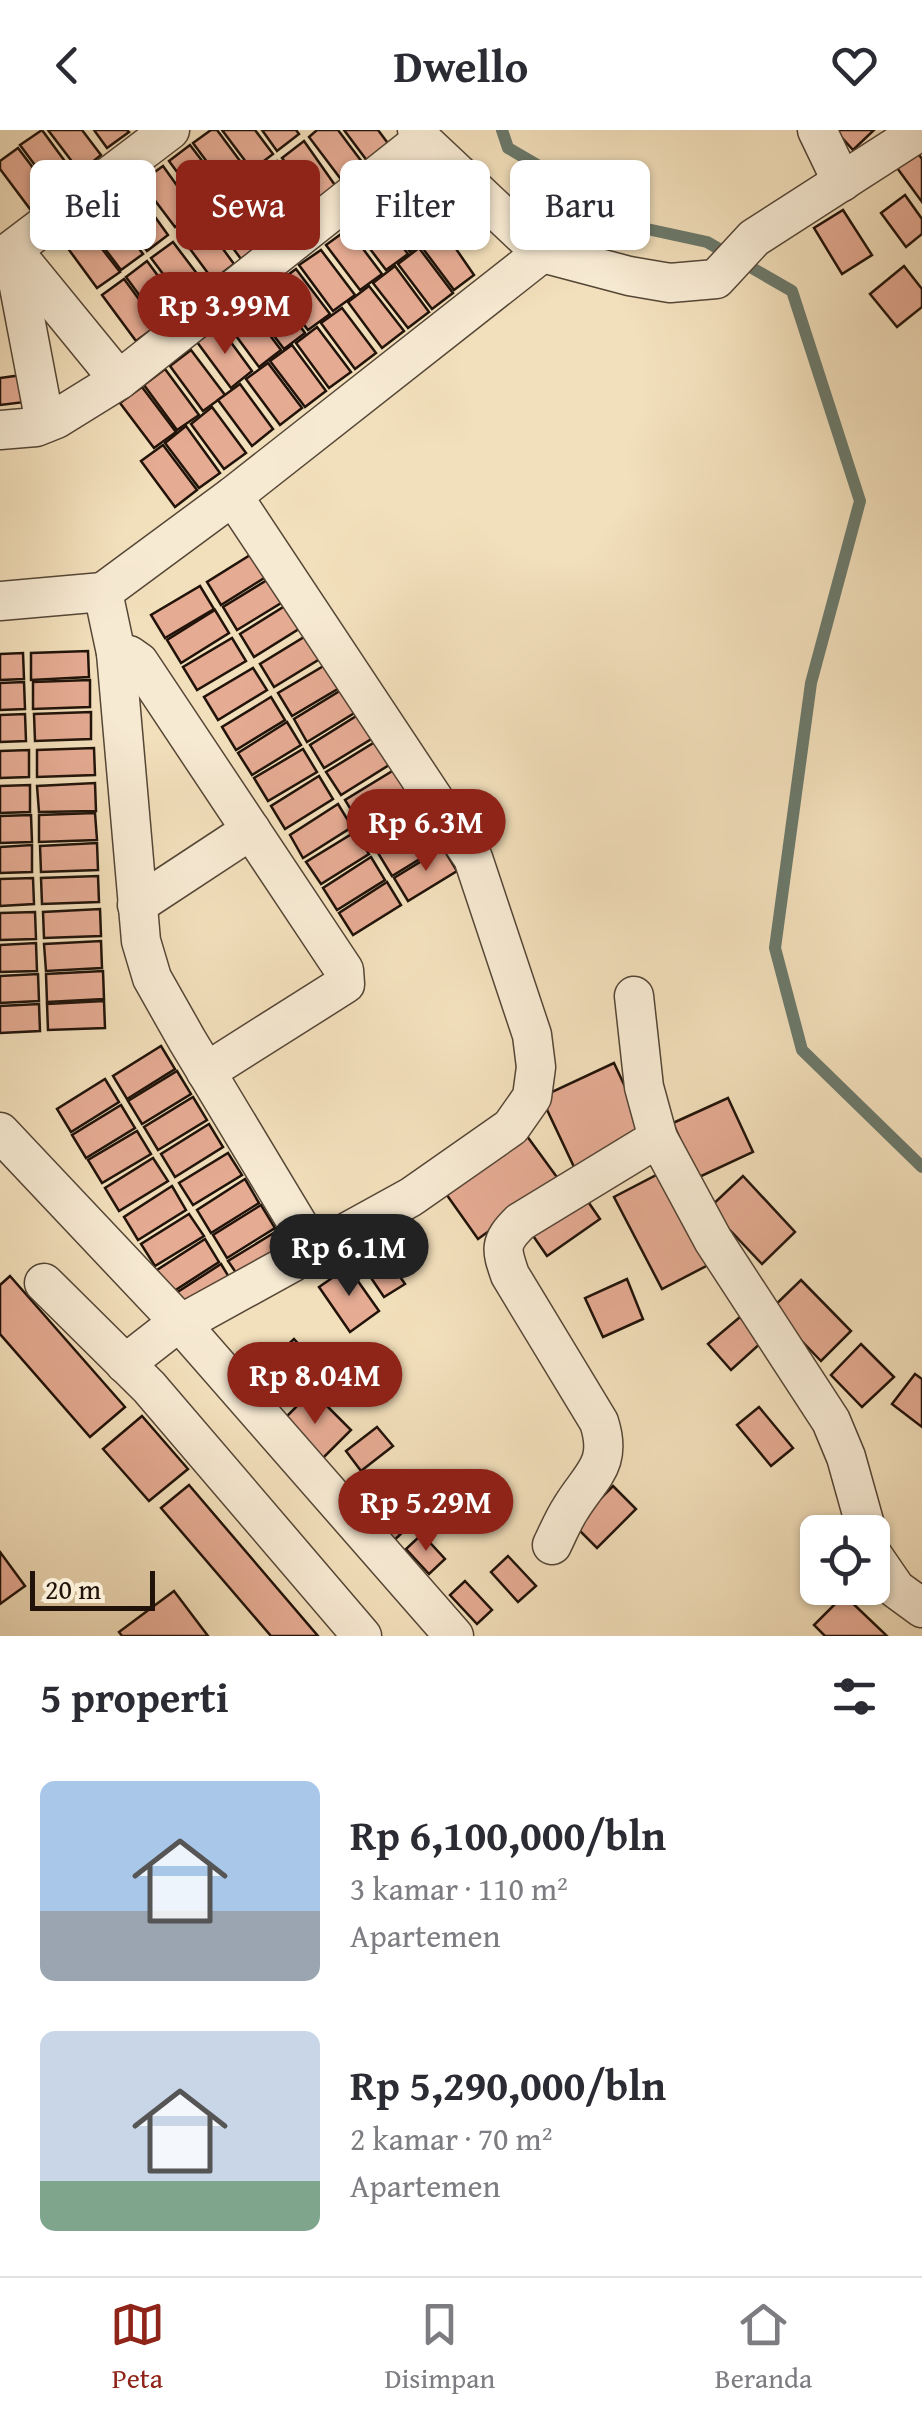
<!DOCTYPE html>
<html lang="id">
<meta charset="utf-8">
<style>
:root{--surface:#fff;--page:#f2f2f3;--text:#2b2b33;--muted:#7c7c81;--line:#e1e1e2;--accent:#8f2418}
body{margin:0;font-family:"Gentium Book Plus",serif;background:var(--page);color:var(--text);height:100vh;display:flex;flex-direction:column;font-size:38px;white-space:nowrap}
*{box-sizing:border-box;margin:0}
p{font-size:32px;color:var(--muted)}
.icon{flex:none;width:55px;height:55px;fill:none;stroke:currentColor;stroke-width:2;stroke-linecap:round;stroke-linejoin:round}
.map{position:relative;height:1506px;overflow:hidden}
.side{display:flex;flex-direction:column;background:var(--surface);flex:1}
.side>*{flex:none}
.banner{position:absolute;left:30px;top:30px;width:862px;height:90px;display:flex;gap:20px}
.buttons{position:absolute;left:800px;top:1385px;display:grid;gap:20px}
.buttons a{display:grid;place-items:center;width:90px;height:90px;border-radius:15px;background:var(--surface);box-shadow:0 2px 8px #0004;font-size:50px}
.scale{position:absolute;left:30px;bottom:25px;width:125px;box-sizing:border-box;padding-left:10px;border:5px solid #211309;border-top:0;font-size:28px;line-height:35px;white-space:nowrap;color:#211309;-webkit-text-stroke:8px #f7ead3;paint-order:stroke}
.price{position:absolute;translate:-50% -85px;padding:0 22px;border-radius:35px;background:var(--accent);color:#fff;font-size:32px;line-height:65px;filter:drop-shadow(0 2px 5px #0008)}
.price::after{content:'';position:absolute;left:50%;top:60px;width:30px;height:22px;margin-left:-15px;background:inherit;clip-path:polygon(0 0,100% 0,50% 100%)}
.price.active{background:#222;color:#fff}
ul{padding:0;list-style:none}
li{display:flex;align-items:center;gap:30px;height:250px;padding:0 40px}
li span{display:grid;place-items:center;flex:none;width:280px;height:200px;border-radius:15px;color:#555}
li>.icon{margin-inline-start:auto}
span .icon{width:120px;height:120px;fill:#fffc;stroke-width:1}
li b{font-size:42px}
h2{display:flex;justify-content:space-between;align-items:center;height:120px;padding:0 40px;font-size:42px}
.pill{padding:0 35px;border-radius:15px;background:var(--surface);box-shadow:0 2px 8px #0004;font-size:35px;line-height:90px}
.pill.active{background:var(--accent);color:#fff}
header{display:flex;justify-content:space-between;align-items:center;height:130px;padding:0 40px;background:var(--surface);font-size:45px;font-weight:700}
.menu{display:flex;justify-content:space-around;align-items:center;height:140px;border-top:2px solid var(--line);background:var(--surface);font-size:28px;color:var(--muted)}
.menu a{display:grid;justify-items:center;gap:5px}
.menu .active{color:var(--accent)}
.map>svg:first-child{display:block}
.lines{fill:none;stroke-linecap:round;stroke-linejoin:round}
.stream{stroke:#6b796b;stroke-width:12}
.building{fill:#e5ab93;stroke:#211309;stroke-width:2.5}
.street-casing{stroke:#554636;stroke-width:41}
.street{stroke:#f7ead3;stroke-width:38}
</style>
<header><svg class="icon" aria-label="back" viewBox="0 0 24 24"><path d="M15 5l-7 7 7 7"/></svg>Dwello<svg class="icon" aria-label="heart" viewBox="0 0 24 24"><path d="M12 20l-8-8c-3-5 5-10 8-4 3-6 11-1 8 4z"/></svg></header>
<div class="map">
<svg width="922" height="1506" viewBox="0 0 922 1506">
<rect width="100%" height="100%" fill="#f2dfbb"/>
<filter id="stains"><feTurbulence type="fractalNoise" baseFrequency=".002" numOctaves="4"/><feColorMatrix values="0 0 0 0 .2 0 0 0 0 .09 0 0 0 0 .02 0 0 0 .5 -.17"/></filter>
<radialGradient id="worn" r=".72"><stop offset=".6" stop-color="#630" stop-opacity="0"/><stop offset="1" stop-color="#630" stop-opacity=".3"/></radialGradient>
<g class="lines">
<!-- stream -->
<path class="stream" d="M502 0 508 18 647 99 707 112 792 161 860 371 811 553 775 818 802 920 922 1037"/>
</g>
<!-- building -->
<g class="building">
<path d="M42 0 75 45 54 61 20 15Z"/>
<path d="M48 0H82L101 25 80 42Z"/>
<path d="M94 0H127L129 2 107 18Z"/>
<path d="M211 0H217L249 43 227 59 193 13Z"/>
<path d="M222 0H255L273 24 252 40Z"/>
<path d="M262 0H296L299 4 277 21Z"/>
<path d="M317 0H338L365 36 343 52 309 7Z"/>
<path d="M344 0H378L390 16 368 32Z"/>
<path d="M835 0H874L853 20Z"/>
<path d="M304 11 337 58 316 73 282 28Z"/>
<path d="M190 15 225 61 203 77 169 31Z"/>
<path d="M913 16 922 29V72L892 31Z"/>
<path d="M18 18 52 63 30 79 0 39V31Z"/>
<path d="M277 31 312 77 289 93 256 47Z"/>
<path d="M163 36 196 82 175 97 141 52Z"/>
<path d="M421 42 455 87 434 103 400 59Z"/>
<path d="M253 49 287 95 265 111 231 66Z"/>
<path d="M135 59 168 105 147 121 113 75Z"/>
<path d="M397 60 432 105 410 122 376 77Z"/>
<path d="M905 65 922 89V104L906 117 881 83Z"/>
<path d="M229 68 263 113 241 129 207 83Z"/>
<path d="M109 79 143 124 121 140 87 95Z"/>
<path d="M373 79 408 124 386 140 352 95Z"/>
<path d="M843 80 872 125 842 144 814 98Z"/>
<path d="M201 89 234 134 213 150 179 104Z"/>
<path d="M85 97 120 142 97 158 64 113Z"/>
<path d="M348 99 382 144 360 160 326 115Z"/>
<path d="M443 100 474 145 454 160 421 116Z"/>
<path d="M173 112 207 157 185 173 151 128Z"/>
<path d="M419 118 453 163 432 179 398 134Z"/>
<path d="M321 120 355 165 333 181 299 135Z"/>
<path d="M147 131 181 177 159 192 126 147Z"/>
<path d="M395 136 429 182 408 198 373 153Z"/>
<path d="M904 136 922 159V177L897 197 870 164Z"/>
<path d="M296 139 330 184 308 200 274 155Z"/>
<path d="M124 149 158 195 136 211 102 165Z"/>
<path d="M369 156 404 201 382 218 348 172Z"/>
<path d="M271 157 305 203 284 219 249 173Z"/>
<path d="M247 175 281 220 259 237 225 191Z"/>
<path d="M342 178 376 223 355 239 321 193Z"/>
<path d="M219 196 252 241 231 258 197 212Z"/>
<path d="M317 197 351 242 329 258 296 213Z"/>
<path d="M292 215 326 261 305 277 270 231Z"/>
<path d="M191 220 225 265 203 281 170 236Z"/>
<path d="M268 233 302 278 280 295 246 249Z"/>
<path d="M165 239 199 285 177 300 144 255Z"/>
<path d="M22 245 25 272 0 275V248Z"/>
<path d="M240 254 273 299 252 316 218 270Z"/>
<path d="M142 257 176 302 154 318 120 273Z"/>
<path d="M212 277 246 323 224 339 191 294Z"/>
<path d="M186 296 220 343 199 358 165 313Z"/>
<path d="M163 315 197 360 175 377 141 331Z"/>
<path d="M255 422 269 445 221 475 207 452Z"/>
<path d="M272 447 286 470 237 500 223 477Z"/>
<path d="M200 456 214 479 165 508 151 485Z"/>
<path d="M288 474 302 497 254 527 240 504Z"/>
<path d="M215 480 229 503 181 533 167 510Z"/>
<path d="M309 504 323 527 274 557 260 534Z"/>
<path d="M232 508 246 531 197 560 183 537Z"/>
<path d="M88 521 89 547 31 550V523Z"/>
<path d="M23 523 24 549 0 550V524Z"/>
<path d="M327 534 341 557 292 586 278 563Z"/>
<path d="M253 538 267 560 218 590 204 567Z"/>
<path d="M90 550V577L33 579V552Z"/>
<path d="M24 552 25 579 0 580V553Z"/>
<path d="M343 559 356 582 307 612 294 589Z"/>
<path d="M271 567 285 590 236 620 222 597Z"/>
<path d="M91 582V609L35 611 34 584Z"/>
<path d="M25 584 26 611 0 612V585Z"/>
<path d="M358 585 373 608 324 638 310 615Z"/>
<path d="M287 592 301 615 252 645 238 623Z"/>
<path d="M375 612 389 635 341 665 326 642Z"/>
<path d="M94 618 95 645 37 647V620Z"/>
<path d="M303 619 317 642 268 671 254 648Z"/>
<path d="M29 620V647L0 648V621Z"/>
<path d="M394 640 407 663 359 693 345 670Z"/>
<path d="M319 646 333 669 285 699 271 676Z"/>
<path d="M95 653 96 681 39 682 37 656Z"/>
<path d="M30 655V682L0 683V656Z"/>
<path d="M410 667 425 690 377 720 362 698Z"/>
<path d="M338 674 352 697 303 728 290 705Z"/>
<path d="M95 683 97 710 39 712V685Z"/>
<path d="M31 685 32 712 0 713V686Z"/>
<path d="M427 693 441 716 392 746 378 723Z"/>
<path d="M355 702 369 724 321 754 306 732Z"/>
<path d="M97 713 98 740 41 742 40 716Z"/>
<path d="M32 715V742L0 743V717Z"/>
<path d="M443 718 457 741 408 771 394 748Z"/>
<path d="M371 727 385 750 337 780 323 758Z"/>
<path d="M98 746 99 772 42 774 41 748Z"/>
<path d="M33 748 34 774 0 776V749Z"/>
<path d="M387 752 401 775 353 805 339 783Z"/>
<path d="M100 779 101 806 44 808 43 782Z"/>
<path d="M35 782 36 809 0 810V783Z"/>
<path d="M101 811 102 838 46 841 44 814Z"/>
<path d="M36 813 37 841 0 842V815Z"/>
<path d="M103 841 104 869 47 872 46 844Z"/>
<path d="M38 844 39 871 0 873V846Z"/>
<path d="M104 871 105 898 48 900 47 874Z"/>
<path d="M39 874 40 901 0 903V876Z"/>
<path d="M161 916 175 939 127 969 113 946Z"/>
<path d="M614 933 647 1004 575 1039 541 967Z"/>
<path d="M177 941 191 964 142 994 128 971Z"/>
<path d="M105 949 119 972 71 1002 57 979Z"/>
<path d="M193 967 207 990 158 1020 144 997Z"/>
<path d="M728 968 753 1022 697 1048 673 993Z"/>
<path d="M121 975 135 998 86 1028 72 1005Z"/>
<path d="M209 994 223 1017 175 1047 161 1024Z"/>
<path d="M137 1001 151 1024 102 1053 88 1030Z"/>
<path d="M524 1002 559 1050 478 1109 444 1061Z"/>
<path d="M228 1023 242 1045 193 1075 179 1053Z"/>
<path d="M153 1028 168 1051 119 1081 105 1058Z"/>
<path d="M666 1040 714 1132 662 1159 614 1067Z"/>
<path d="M743 1046 795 1102 762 1134 709 1078Z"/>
<path d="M245 1049 259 1073 211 1103 197 1080Z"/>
<path d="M172 1056 186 1080 138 1110 124 1087Z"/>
<path d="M580 1060 600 1089 547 1126 527 1097Z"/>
<path d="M261 1075 275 1098 227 1128 213 1105Z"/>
<path d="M189 1084 204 1106 155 1136 141 1114Z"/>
<path d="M277 1101 291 1123 243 1153 228 1131Z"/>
<path d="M205 1109 219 1132 171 1163 157 1140Z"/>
<path d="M383 1122 405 1154 384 1167 363 1136Z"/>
<path d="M221 1134 235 1157 187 1188 173 1165Z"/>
<path d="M348 1137 379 1181 350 1202 319 1157Z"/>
<path d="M10 1146 125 1277 90 1307 0 1204V1155Z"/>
<path d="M627 1149 643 1189 603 1207 585 1168Z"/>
<path d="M801 1150 851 1201 821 1231 771 1179Z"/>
<path d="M740 1187 762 1212 731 1240 708 1214Z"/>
<path d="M294 1209 320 1237 283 1271 257 1243Z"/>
<path d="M861 1214 894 1247 862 1277 831 1245Z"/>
<path d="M915 1244 922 1249V1297L892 1274Z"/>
<path d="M312 1261 351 1300 318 1333 279 1294Z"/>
<path d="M759 1277 793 1318 771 1336 737 1295Z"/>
<path d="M142 1286 188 1339 149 1371 103 1319Z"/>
<path d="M377 1297 393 1316 361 1341 346 1321Z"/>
<path d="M374 1343 394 1366 371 1386 351 1363Z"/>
<path d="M189 1355 318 1506H271L161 1378Z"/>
<path d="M613 1356 636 1379 597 1418 574 1395Z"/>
<path d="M389 1386 404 1401 389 1415 374 1400Z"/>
<path d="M422 1404 445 1429 429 1444 406 1419Z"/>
<path d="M0 1422 25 1456 0 1474Z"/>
<path d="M508 1426 536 1456 518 1472 491 1442Z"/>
<path d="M465 1451 492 1480 477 1494 450 1465Z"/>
<path d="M174 1461 208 1506H122L119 1502Z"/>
<path d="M844 1465 887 1506H825L814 1495Z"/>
</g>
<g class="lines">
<!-- street casing -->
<g class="street-casing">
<g id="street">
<path d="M417 0 422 10 542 123 629 146 670 153 716 149 754 108 922 0"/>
<path d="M817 0 842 52"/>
<path d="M16 124 119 250"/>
<path d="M45 293 12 120 170 0"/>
<path d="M0 300 36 297 56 289 119 250 422 10"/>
<path d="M0 471 103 462"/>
<path d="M116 523 129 525 139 532 344 840 345 854 206 942"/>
<path d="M137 775 251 700"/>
<path d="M634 866 644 957 658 1008 713 1110 831 1291 846 1327 867 1402"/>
<path d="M0 1002 182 1195 454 1506"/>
<path d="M314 1121 187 910 152 848 141 811 116 523 103 462 233 366 542 123"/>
<path d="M44 1153 149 1257 362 1506"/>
<path d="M125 1234 166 1202 411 1067 511 997 532 967 536 937 532 905 473 728 233 366"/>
<path d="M552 1415C558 1403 563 1390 571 1378 591 1345 613 1335 599 1292L510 1145C501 1119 499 1113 520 1092L658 1008"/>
<path d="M872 1424 896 1459 922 1478"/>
</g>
</g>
<!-- street -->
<use href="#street" class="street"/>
</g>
<rect width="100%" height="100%" filter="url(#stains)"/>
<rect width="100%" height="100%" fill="url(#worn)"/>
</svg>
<div class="buttons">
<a><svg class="icon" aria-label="locate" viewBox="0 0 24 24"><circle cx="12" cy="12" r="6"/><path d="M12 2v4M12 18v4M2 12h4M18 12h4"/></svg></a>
</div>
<div class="scale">20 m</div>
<b class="price" style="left:225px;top:227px">Rp 3.99M</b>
<b class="price" style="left:426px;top:744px">Rp 6.3M</b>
<b class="price active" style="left:349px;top:1169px">Rp 6.1M</b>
<b class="price" style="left:315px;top:1297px">Rp 8.04M</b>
<b class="price" style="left:426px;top:1424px">Rp 5.29M</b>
<div class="banner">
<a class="pill">Beli</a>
<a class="pill active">Sewa</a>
<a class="pill">Filter</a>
<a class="pill">Baru</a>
</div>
</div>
<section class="side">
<h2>5 properti<svg class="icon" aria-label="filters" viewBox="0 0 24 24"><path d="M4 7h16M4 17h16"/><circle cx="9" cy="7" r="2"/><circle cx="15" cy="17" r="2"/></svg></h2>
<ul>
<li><span style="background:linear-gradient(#a9c7e8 65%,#9aa5b1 0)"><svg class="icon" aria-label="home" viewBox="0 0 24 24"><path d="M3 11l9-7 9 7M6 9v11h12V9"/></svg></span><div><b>Rp 6,100,000/bln</b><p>3 kamar · 110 m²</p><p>Apartemen</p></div></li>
<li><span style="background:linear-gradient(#c9d6e8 75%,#7fa58c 0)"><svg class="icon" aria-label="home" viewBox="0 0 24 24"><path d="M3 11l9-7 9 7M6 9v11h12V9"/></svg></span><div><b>Rp 5,290,000/bln</b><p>2 kamar · 70 m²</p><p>Apartemen</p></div></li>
</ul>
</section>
<nav class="menu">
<a class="active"><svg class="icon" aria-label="map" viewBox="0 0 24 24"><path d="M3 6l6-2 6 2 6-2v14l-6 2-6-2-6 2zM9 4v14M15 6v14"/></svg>Peta</a>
<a><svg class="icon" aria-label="saved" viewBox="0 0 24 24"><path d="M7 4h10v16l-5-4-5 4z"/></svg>Disimpan</a>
<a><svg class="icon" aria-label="home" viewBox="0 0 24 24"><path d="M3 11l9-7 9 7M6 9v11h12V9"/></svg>Beranda</a>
</nav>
